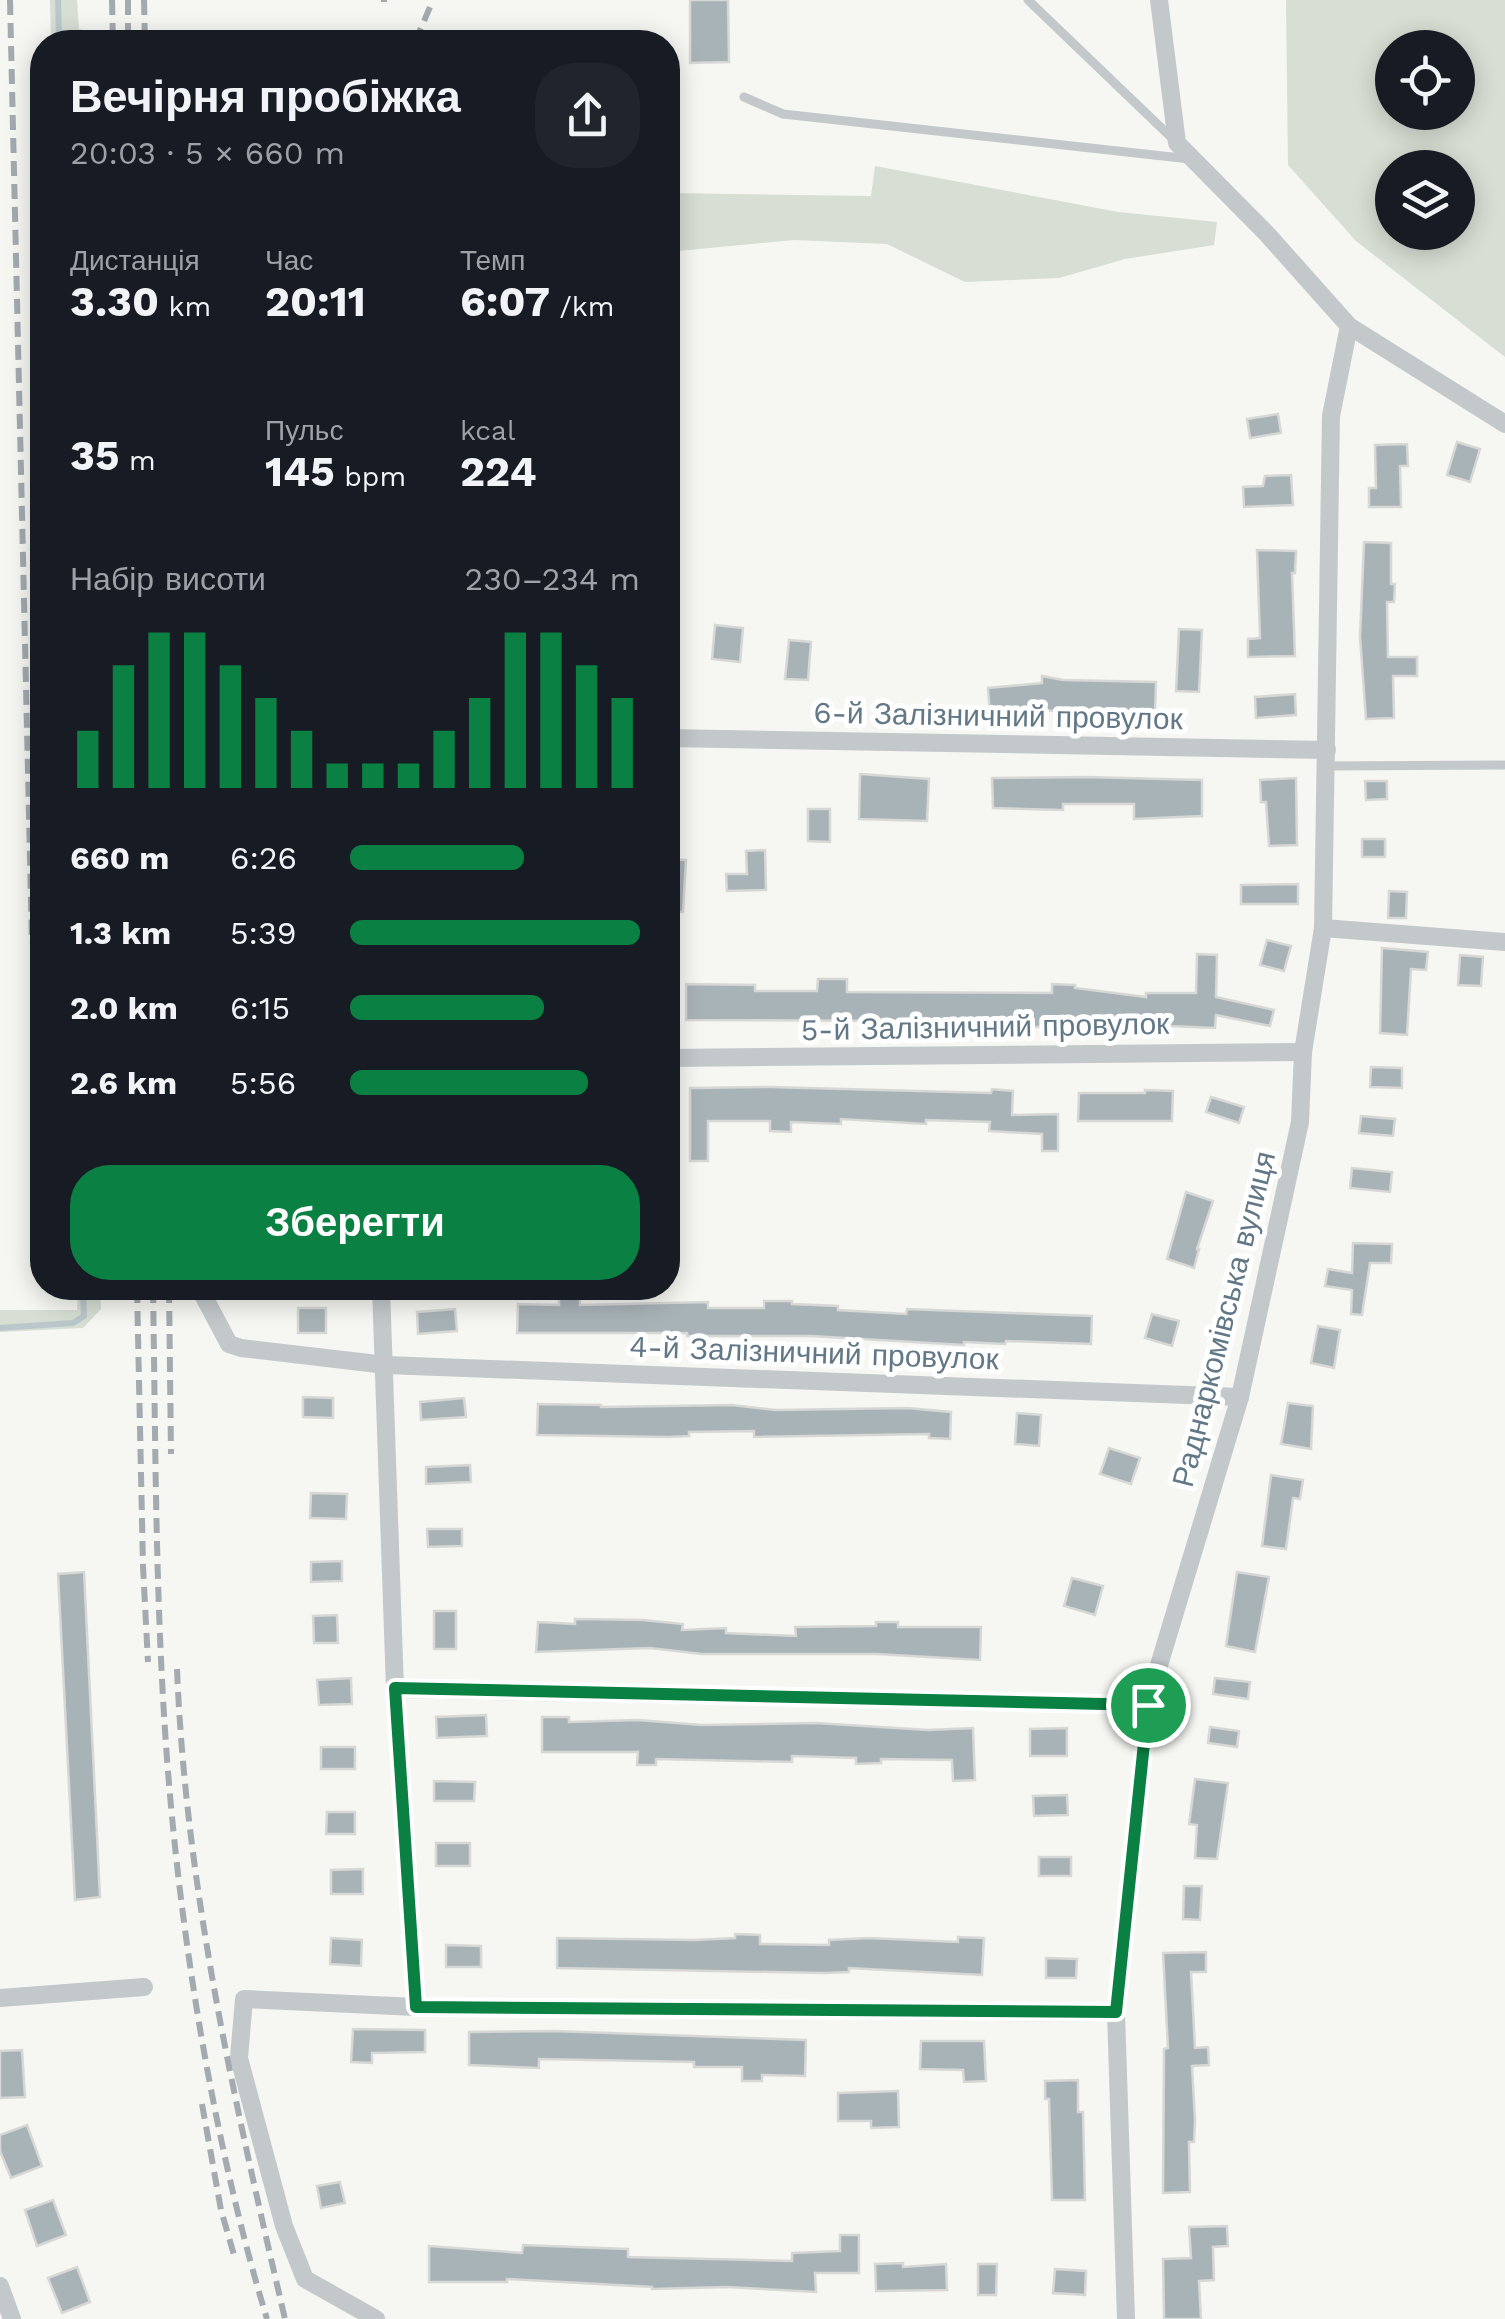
<!DOCTYPE html>
<html lang="uk">
<meta charset="utf-8">
<style>
body{margin:0;font-family:"Work Sans",sans-serif;background:#20242c;color:#f1f3f6;height:100vh;display:flex;flex-direction:column;font-size:38px;white-space:nowrap}
*{box-sizing:border-box;margin:0}
p{font-size:32px;color:#9ea1a6}
.icon{flex:none;width:55px;height:55px;fill:none;stroke:currentColor;stroke-width:2;stroke-linecap:round;stroke-linejoin:round}
.map{position:relative;flex:1;overflow:hidden}
.sheet{position:absolute;left:30px;top:30px;width:650px;height:1270px;display:flex;flex-direction:column;background:#171b24;border-radius:40px;box-shadow:0 5px 25px #0003}
.sheet>*{flex:none}
.controls{position:absolute;left:1375px;top:30px;display:grid;gap:20px}
.controls a{display:grid;place-items:center;width:100px;height:100px;border-radius:50%;background:#171b24;box-shadow:0 5px 25px #0003;font-size:50px}
.pin{position:absolute;display:grid;place-items:center;width:85px;height:85px;color:#fff;margin:-42px;border:5px solid #fff;border-radius:50%;box-shadow:0 2px 10px #0007}
.round{display:grid;place-items:center;flex:none;width:105px;height:105px;border-radius:40px;background:#20242c}
.headline{display:flex;align-items:center;justify-content:space-between;height:170px;padding:0 40px}
h1{font-size:45px;font-weight:700;line-height:75px}
.metrics{display:grid;grid-template-columns:repeat(3,1fr);gap:15px;height:170px;padding:10px 40px}
.metrics div{display:grid;align-content:center}
.metrics b{font-size:42px;font-weight:700}
.metrics small{font-size:28px;font-weight:400}
.metrics p{font-size:28px}
.chart{height:280px;padding:20px 40px}
.chart p{display:flex;justify-content:space-between}
.chart svg{width:100%;height:180px;margin-top:10px;stroke:#0b8043;stroke-width:6}
.cta{display:flex;gap:20px;margin-top:auto;padding:20px 40px}
.cta a{flex:1;height:115px;border-radius:40px;background:#0b8043;color:#fff;font-size:40px;font-weight:700;line-height:115px;text-align:center}
ul{padding:0 40px;list-style:none;font-size:32px}
li{display:grid;grid-template-columns:160px 120px 1fr;align-items:center;height:75px}
li i{height:25px;border-radius:12px;background:#0b8043}
.map>svg:first-child{display:block}
</style>
<div class="map">
<svg width="1505" height="2319" viewBox="0 0 1505 2319">
<rect width="100%" height="100%" fill="#f6f6f2"/>
<g fill="#d7ded3" fill-rule="evenodd">
<path d="M 50,0 L 77,0 L 79,29 L 92,32 L 92,42 L 51,42 Z"/>
<path d="M 1286,0 L 1505,0 L 1505,357 L 1356,241 L 1288,165 ZM 1392,48 L 1458,48 L 1458,112 L 1392,112 ZM 1392,168 L 1458,168 L 1458,232 L 1392,232 Z"/>
<path d="M 875,166 L 1118,212 L 1217,222 L 1214,245 L 1125,259 L 1059,278 L 965,282 L 887,244 L 794,240 L 668,252 L 668,193 L 871,196 Z"/>
<path d="M 78,1288 L 100,1288 L 101,1309 L 83,1328 L 0,1332 L 0,1310 L 77,1310 Z"/>
</g>
<g fill="none" stroke-linecap="round" stroke-linejoin="round">
<g stroke="#bac8cc" stroke-width="6">
<path d="M 58,0 L 59,42"/>
<path d="M 0,1328 L 73,1323 L 84,1316 L 83,1288"/>
</g>
</g>
<g fill="#a8b3b8" stroke="#d7d7d5" stroke-width="2.5">
<path d="M 690,0 L 728,0 L 729,62 L 690,63 Z"/>
<path d="M 1278,414 L 1281,433 L 1250,438 L 1247,419 Z"/>
<path d="M 1457,442 L 1480,449 L 1470,482 L 1447,475 Z"/>
<path d="M 1407,444 L 1408,466 L 1400,466 L 1401,507 L 1369,507 L 1369,488 L 1376,488 L 1375,445 Z"/>
<path d="M 1291,475 L 1293,505 L 1244,507 L 1243,487 L 1263,486 L 1265,476 Z"/>
<path d="M 1364,542 L 1391,543 L 1391,584 L 1395,584 L 1394,602 L 1387,602 L 1388,657 L 1417,657 L 1417,676 L 1393,676 L 1394,718 L 1366,719 L 1360,637 Z"/>
<path d="M 1257,550 L 1296,551 L 1295,573 L 1292,573 L 1295,656 L 1248,657 L 1248,639 L 1260,638 Z"/>
<path d="M 715,625 L 743,628 L 740,662 L 712,659 Z"/>
<path d="M 1179,629 L 1202,630 L 1199,692 L 1176,691 Z"/>
<path d="M 789,640 L 811,642 L 808,680 L 785,679 Z"/>
<path d="M 1042,676 L 1063,680 L 1156,682 L 1155,713 L 1015,710 L 1015,713 L 990,715 L 988,688 L 1042,683 Z"/>
<path d="M 1295,694 L 1296,715 L 1256,718 L 1255,697 Z"/>
<path d="M 860,774 L 929,779 L 927,821 L 859,819 Z"/>
<path d="M 1085,777 L 1202,780 L 1202,816 L 1134,819 L 1134,804 L 1063,804 L 1063,810 L 993,808 L 992,778 Z"/>
<path d="M 1296,778 L 1297,845 L 1269,846 L 1266,802 L 1261,802 L 1260,780 Z"/>
<path d="M 1365,781 L 1387,781 L 1387,799 L 1366,800 Z"/>
<path d="M 808,809 L 830,809 L 830,842 L 808,841 Z"/>
<rect x="1362" y="839" width="23" height="18"/>
<path d="M 765,850 L 766,890 L 727,891 L 726,874 L 747,874 L 746,851 Z"/>
<path d="M 668,859 L 686,860 L 683,912 L 668,912 Z"/>
<path d="M 1298,884 L 1298,904 L 1241,904 L 1241,885 Z"/>
<path d="M 1389,891 L 1407,892 L 1406,918 L 1388,918 Z"/>
<path d="M 1267,940 L 1291,946 L 1284,971 L 1260,965 Z"/>
<path d="M 1382,948 L 1428,952 L 1426,970 L 1411,969 L 1407,1035 L 1380,1033 Z"/>
<path d="M 1197,954 L 1217,955 L 1216,997 L 1274,1010 L 1270,1026 L 1216,1015 L 1215,1028 L 1121,1024 L 1120,1028 L 1075,1023 L 1075,1027 L 1029,1027 L 1009,1026 L 1010,1022 L 937,1020 L 937,1024 L 914,1021 L 686,1020 L 686,984 L 755,985 L 755,991 L 817,991 L 818,979 L 847,979 L 847,992 L 1052,993 L 1052,984 L 1075,985 L 1075,988 L 1146,997 L 1146,993 L 1196,993 Z"/>
<path d="M 1460,955 L 1483,957 L 1481,986 L 1458,985 Z"/>
<path d="M 1371,1067 L 1402,1068 L 1402,1088 L 1370,1087 Z"/>
<path d="M 771,1087 L 991,1093 L 992,1089 L 1013,1091 L 1012,1115 L 1058,1114 L 1058,1151 L 1042,1151 L 1042,1134 L 989,1131 L 990,1122 L 926,1120 L 926,1124 L 841,1119 L 841,1124 L 791,1122 L 791,1132 L 770,1131 L 770,1121 L 708,1121 L 708,1161 L 690,1161 L 690,1088 Z"/>
<path d="M 1145,1090 L 1173,1091 L 1172,1121 L 1078,1121 L 1079,1093 L 1145,1093 Z"/>
<path d="M 1211,1097 L 1244,1107 L 1239,1123 L 1206,1112 Z"/>
<path d="M 1361,1116 L 1395,1119 L 1393,1136 L 1359,1133 Z"/>
<path d="M 1352,1168 L 1392,1172 L 1390,1192 L 1350,1188 Z"/>
<path d="M 1186,1192 L 1213,1201 L 1197,1249 L 1199,1249 L 1194,1268 L 1167,1259 Z"/>
<path d="M 1353,1243 L 1392,1244 L 1391,1263 L 1370,1263 L 1362,1315 L 1351,1314 L 1352,1290 L 1325,1286 L 1328,1269 L 1352,1273 Z"/>
<path d="M 559,1296 L 580,1296 L 580,1305 L 708,1302 L 708,1308 L 764,1308 L 764,1301 L 792,1301 L 792,1304 L 838,1306 L 838,1310 L 906,1314 L 907,1309 L 1092,1316 L 1091,1344 L 1006,1341 L 1005,1344 L 964,1342 L 964,1345 L 811,1336 L 687,1336 L 687,1333 L 517,1333 L 518,1304 L 559,1305 Z"/>
<rect x="298" y="1308" width="28" height="25"/>
<path d="M 455,1309 L 457,1331 L 418,1334 L 417,1312 Z"/>
<path d="M 1152,1314 L 1179,1321 L 1172,1346 L 1145,1338 Z"/>
<path d="M 1318,1326 L 1340,1330 L 1334,1368 L 1311,1363 Z"/>
<path d="M 303,1397 L 333,1398 L 333,1418 L 303,1417 Z"/>
<path d="M 464,1398 L 466,1417 L 421,1420 L 420,1402 Z"/>
<path d="M 1288,1403 L 1313,1406 L 1311,1449 L 1281,1444 Z"/>
<path d="M 538,1404 L 601,1405 L 601,1407 L 732,1405 L 776,1410 L 907,1408 L 951,1412 L 950,1439 L 929,1438 L 929,1434 L 754,1437 L 754,1431 L 689,1432 L 689,1436 L 669,1437 L 537,1435 Z"/>
<path d="M 1017,1413 L 1041,1415 L 1039,1446 L 1015,1444 Z"/>
<path d="M 1109,1448 L 1140,1458 L 1131,1484 L 1100,1474 Z"/>
<path d="M 470,1465 L 471,1482 L 426,1484 L 426,1467 Z"/>
<path d="M 1271,1475 L 1303,1480 L 1300,1499 L 1293,1498 L 1286,1549 L 1262,1546 Z"/>
<path d="M 311,1493 L 347,1494 L 346,1519 L 310,1518 Z"/>
<path d="M 427,1529 L 462,1529 L 462,1546 L 428,1547 Z"/>
<path d="M 342,1561 L 342,1581 L 311,1582 L 311,1562 Z"/>
<path d="M 84,1572 L 100,1897 L 75,1900 L 58,1574 Z"/>
<path d="M 1237,1572 L 1269,1577 L 1255,1652 L 1226,1646 Z"/>
<path d="M 1072,1578 L 1103,1586 L 1095,1615 L 1064,1606 Z"/>
<rect x="434" y="1611" width="22" height="38"/>
<path d="M 337,1615 L 338,1643 L 314,1643 L 313,1616 Z"/>
<path d="M 575,1619 L 643,1620 L 683,1624 L 682,1630 L 726,1628 L 726,1633 L 796,1636 L 795,1627 L 876,1626 L 876,1622 L 898,1622 L 898,1627 L 981,1627 L 980,1660 L 876,1654 L 702,1654 L 650,1648 L 536,1652 L 538,1622 L 575,1624 Z"/>
<path d="M 351,1678 L 352,1704 L 319,1705 L 317,1680 Z"/>
<path d="M 1215,1678 L 1250,1682 L 1248,1699 L 1213,1694 Z"/>
<path d="M 486,1715 L 487,1736 L 437,1738 L 436,1717 Z"/>
<path d="M 542,1717 L 569,1717 L 569,1722 L 638,1720 L 702,1725 L 816,1723 L 928,1730 L 973,1728 L 975,1780 L 953,1781 L 952,1760 L 881,1759 L 881,1763 L 856,1764 L 856,1758 L 792,1756 L 792,1762 L 656,1759 L 656,1765 L 637,1765 L 638,1752 L 542,1752 Z"/>
<path d="M 1210,1727 L 1239,1731 L 1237,1747 L 1208,1743 Z"/>
<path d="M 1067,1728 L 1067,1756 L 1030,1756 L 1030,1729 Z"/>
<rect x="321" y="1747" width="34" height="22"/>
<path d="M 1195,1779 L 1228,1783 L 1217,1859 L 1195,1858 L 1197,1825 L 1189,1824 Z"/>
<path d="M 434,1781 L 475,1782 L 474,1801 L 434,1801 Z"/>
<path d="M 1067,1795 L 1068,1815 L 1034,1816 L 1033,1796 Z"/>
<path d="M 327,1812 L 355,1812 L 355,1834 L 326,1834 Z"/>
<rect x="436" y="1843" width="34" height="23"/>
<rect x="1039" y="1857" width="32" height="19"/>
<path d="M 363,1869 L 363,1894 L 331,1894 L 331,1870 Z"/>
<path d="M 1184,1886 L 1202,1886 L 1200,1920 L 1183,1919 Z"/>
<path d="M 735,1934 L 760,1935 L 760,1944 L 829,1945 L 829,1940 L 868,1938 L 958,1942 L 958,1937 L 984,1938 L 982,1975 L 849,1968 L 849,1972 L 824,1973 L 557,1968 L 557,1938 L 694,1940 L 735,1938 Z"/>
<path d="M 331,1938 L 362,1940 L 361,1966 L 330,1964 Z"/>
<path d="M 446,1945 L 481,1946 L 481,1967 L 446,1967 Z"/>
<path d="M 1206,1952 L 1206,1972 L 1191,1972 L 1195,2048 L 1208,2047 L 1209,2065 L 1192,2066 L 1195,2120 L 1194,2142 L 1189,2142 L 1190,2192 L 1163,2193 L 1164,2049 L 1168,2048 L 1163,1953 Z"/>
<path d="M 1046,1958 L 1077,1959 L 1076,1978 L 1046,1978 Z"/>
<path d="M 353,2029 L 425,2030 L 425,2052 L 372,2053 L 372,2063 L 351,2062 Z"/>
<path d="M 554,2031 L 806,2040 L 805,2076 L 762,2075 L 762,2081 L 742,2081 L 742,2067 L 694,2067 L 694,2062 L 539,2059 L 539,2068 L 469,2065 L 469,2032 Z"/>
<path d="M 921,2041 L 984,2041 L 986,2081 L 964,2082 L 963,2070 L 920,2069 Z"/>
<path d="M 22,2050 L 25,2097 L 0,2098 L 0,2051 Z"/>
<path d="M 1078,2080 L 1078,2112 L 1083,2112 L 1085,2200 L 1052,2200 L 1049,2099 L 1045,2099 L 1045,2081 Z"/>
<path d="M 898,2091 L 899,2127 L 871,2128 L 871,2121 L 838,2121 L 838,2093 Z"/>
<path d="M 27,2125 L 42,2166 L 11,2178 L 0,2151 L 0,2135 Z"/>
<path d="M 340,2182 L 345,2203 L 321,2208 L 317,2186 Z"/>
<path d="M 53,2200 L 66,2235 L 37,2246 L 25,2210 Z"/>
<path d="M 1227,2226 L 1228,2246 L 1213,2247 L 1214,2280 L 1199,2281 L 1201,2319 L 1164,2319 L 1163,2259 L 1191,2258 L 1189,2227 Z"/>
<path d="M 840,2235 L 859,2235 L 859,2273 L 815,2273 L 816,2292 L 727,2287 L 652,2289 L 652,2287 L 507,2279 L 507,2282 L 429,2282 L 429,2246 L 522,2253 L 523,2245 L 628,2249 L 628,2257 L 792,2261 L 792,2253 L 840,2251 Z"/>
<path d="M 903,2263 L 903,2267 L 946,2264 L 947,2290 L 876,2291 L 875,2264 Z"/>
<path d="M 978,2264 L 997,2264 L 996,2295 L 978,2295 Z"/>
<path d="M 77,2267 L 90,2302 L 62,2313 L 48,2278 Z"/>
<path d="M 1055,2269 L 1086,2271 L 1085,2295 L 1053,2293 Z"/>
</g>
<g fill="none" stroke-linecap="round" stroke-linejoin="round">
<g stroke="#c3c8cb" stroke-width="9">
<path d="M 1028,0 L 1175,141"/>
<path d="M 744,97 L 783,114 L 1190,159"/>
<path d="M 1327,766 L 1505,765"/>
</g>
<g stroke="#c3c8cb" stroke-width="18">
<path d="M 1159,0 L 1177,143 L 1267,234 L 1349,326 L 1505,424"/>
<path d="M 668,738 L 1327,750"/>
<path d="M 1323,928 L 1505,942"/>
<path d="M 668,1058 L 1303,1052"/>
<path d="M 202,1288 L 202,1293 L 229,1344 L 241,1348 L 386,1365 L 1240,1397"/>
<path d="M 381,1288 L 395,1689 L 416,2007"/>
<path d="M 395,1689 L 1147,1705"/>
<path d="M 0,1998 L 144,1987"/>
<path d="M 0,2286 L 12,2319"/>
<path d="M 376,2319 L 305,2279 L 284,2226 L 239,2058 L 244,1999 L 416,2007 L 1116,2013"/>
<path d="M 1126,2319 L 1116,2013 L 1147,1705 L 1240,1397 L 1300,1122 L 1303,1052 L 1323,928 L 1331,416 L 1349,326"/>
</g>
<g stroke="#a3abb0" stroke-width="6" stroke-dasharray="15 8" stroke-linecap="butt">
<path d="M 10,0 L 32,943"/>
<path d="M 112,0 L 113,42"/>
<path d="M 128,0 L 128,42"/>
<path d="M 144,0 L 145,42"/>
<path d="M 384,2 L 384,0"/>
<path d="M 415,42 L 433,0"/>
<path d="M 137,1288 L 143,1566 L 148,1662"/>
<path d="M 153,1288 C 156,1467 155,1648 173,1827 C 189,1988 220,2165 267,2319"/>
<path d="M 169,1288 L 171,1454"/>
<path d="M 177,1669 C 186,1891 235,2104 285,2319"/>
<path d="M 202,2104 L 221,2210 L 234,2255"/>
</g>
</g>
<g fill="none" stroke-linecap="round" stroke-linejoin="round">
<defs>
<path id="route" d="M 395,1688 L 1148,1705 L 1116,2012 L 416,2007 Z"/>
</defs>
<use href="#route" stroke="#fff" stroke-width="20"/>
<use href="#route" stroke="#0b8043" stroke-width="12"/>
</g>
<g text-anchor="middle" stroke-width="10" stroke-linejoin="round" paint-order="stroke">
<g font-size="30" fill="#627886" stroke="#fff">
<text transform="translate(998 716) rotate(1)" y="10">6-й Залізничний провулок</text>
<text transform="translate(985 1027) rotate(-1)" y="10">5-й Залізничний провулок</text>
<text transform="translate(1224 1319) rotate(-76)" y="10">Раднаркомівська вулиця</text>
<text transform="translate(814 1353) rotate(2)" y="10">4-й Залізничний провулок</text>
</g>
</g>
</svg>
<div class="controls">
<a><svg class="icon" aria-label="locate" viewBox="0 0 24 24"><circle cx="12" cy="12" r="6"/><path d="M12 2v4M12 18v4M2 12h4M18 12h4"/></svg></a>
<a><svg class="icon" aria-label="layers" viewBox="0 0 24 24"><path d="M12 4l9 5-9 5-9-5zM3 14l9 5 9-5"/></svg></a>
</div>
<div class="pin" style="left:1148px;top:1705px;background:#1e9e55"><svg class="icon" aria-label="arrive" viewBox="0 0 24 24"><path d="M6 21V4h12l-3 4 3 4H6"/></svg></div>
<section class="sheet">
<div class="headline"><div><h1>Вечірня пробіжка</h1><p>20:03 · 5 × 660 m</p></div><a class="round"><svg class="icon" aria-label="share" viewBox="0 0 24 24"><path d="M12 15V3M7 8l5-5 5 5M5 13v7h14v-7"/></svg></a></div>
<div class="metrics">
<div><p>Дистанція</p><b>3.30<small> km</small></b></div>
<div><p>Час</p><b>20:11</b></div>
<div><p>Темп</p><b>6:07<small> /km</small></b></div>
</div>
<div class="metrics">
<div><b>35<small> m</small></b></div>
<div><p>Пульс</p><b>145<small> bpm</small></b></div>
<div><p>kcal</p><b>224</b></div>
</div>
<div class="chart"><p><span>Набір висоти</span>230–234 m</p>
<svg viewBox="0 0 160 44" preserveAspectRatio="none"><path d="M5 44V30M15 44V14M25 44V6M35 44V6M45 44V14M55 44V22M65 44V30M75 44V38M85 44V38M95 44V38M105 44V30M115 44V22M125 44V6M135 44V6M145 44V14M155 44V22"/></svg>
</div>
<ul>
<li><b>660 m</b>6:26<i style="width:60%"></i></li>
<li><b>1.3 km</b>5:39<i style="width:100%"></i></li>
<li><b>2.0 km</b>6:15<i style="width:67%"></i></li>
<li><b>2.6 km</b>5:56<i style="width:82%"></i></li>
</ul>
<div class="cta"><a>Зберегти</a></div>
</section>
</div>
